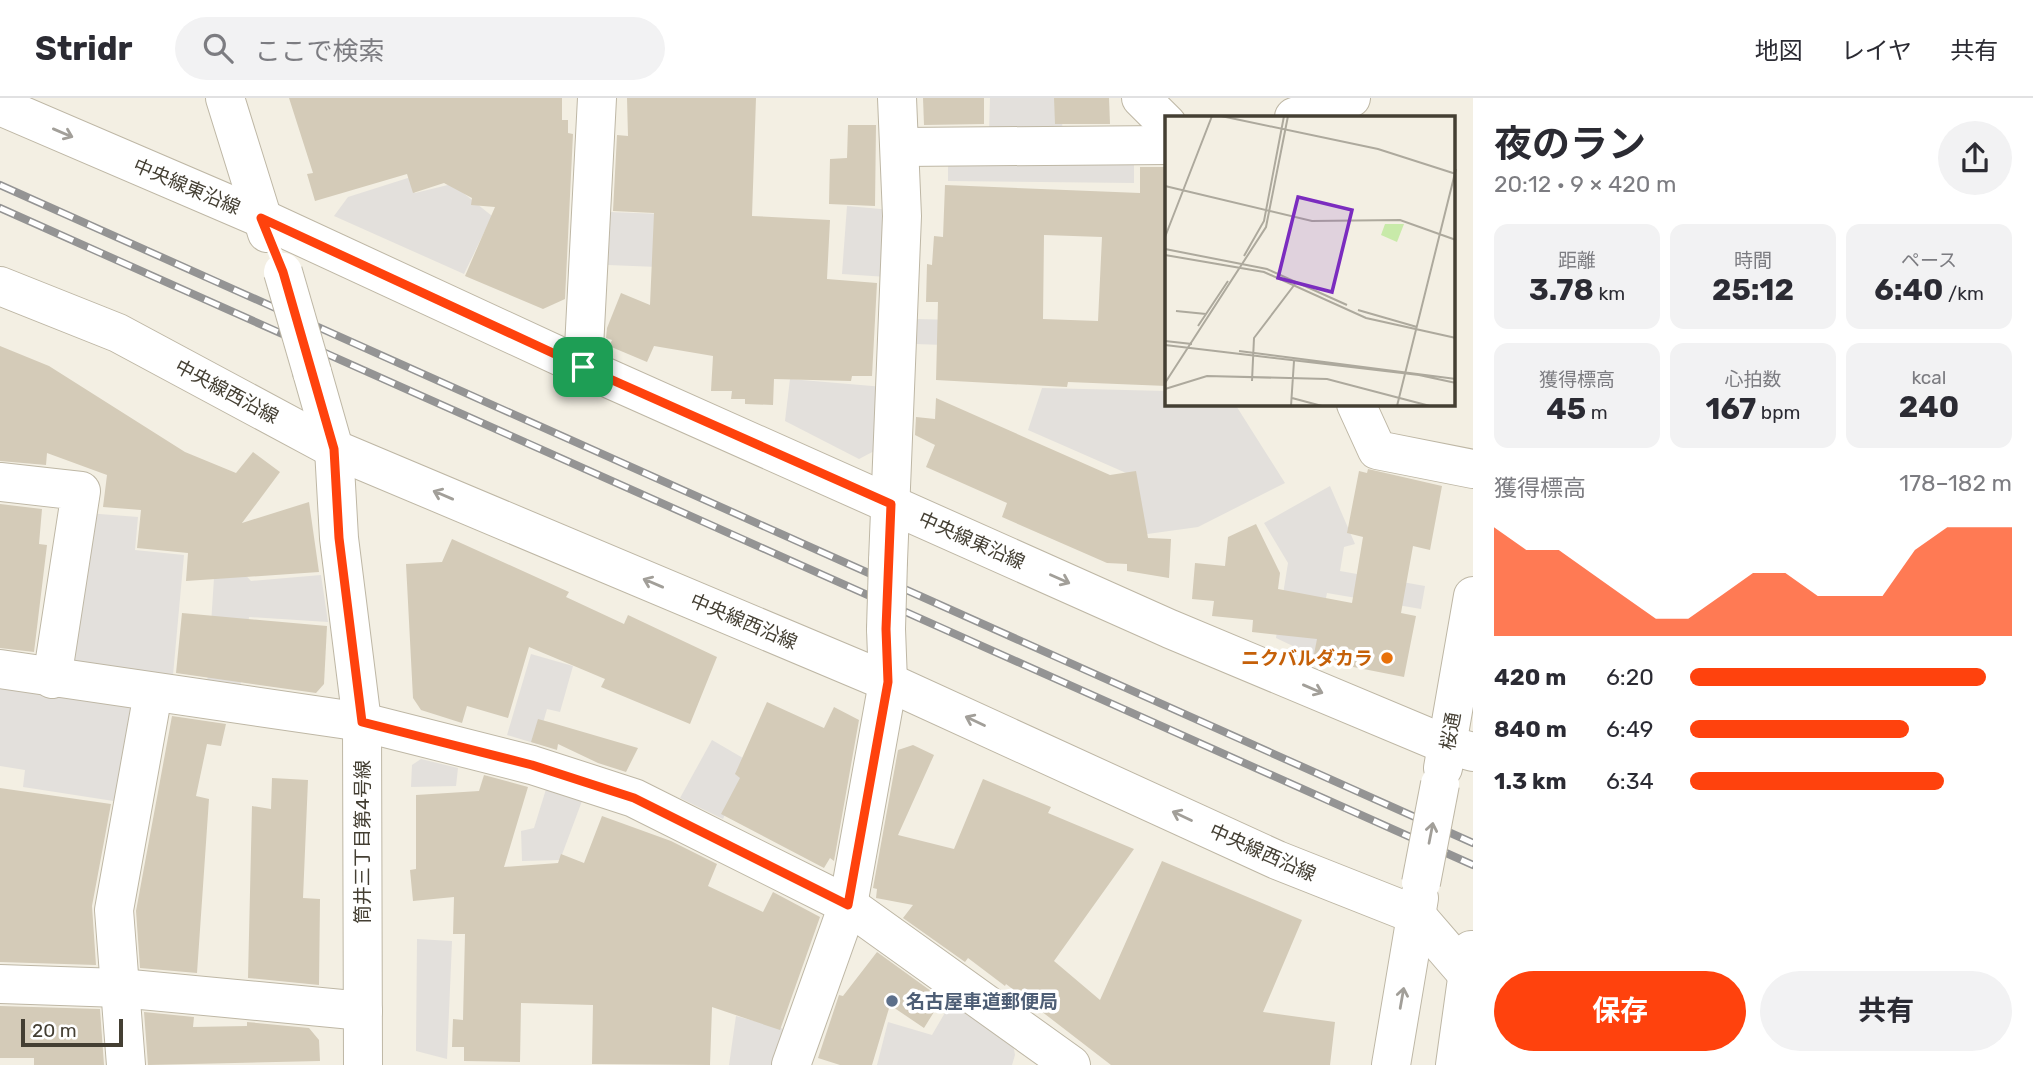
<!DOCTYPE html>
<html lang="ja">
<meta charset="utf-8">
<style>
body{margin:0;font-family:Rubik,"Noto Sans JP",sans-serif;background:#f2f2f3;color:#2b2b33;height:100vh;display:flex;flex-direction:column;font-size:26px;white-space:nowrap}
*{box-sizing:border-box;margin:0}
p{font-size:23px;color:#7c7c81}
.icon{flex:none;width:38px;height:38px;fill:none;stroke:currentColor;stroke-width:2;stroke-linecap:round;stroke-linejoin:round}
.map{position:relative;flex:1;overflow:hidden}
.sheet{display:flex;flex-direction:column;background:#fff;width:560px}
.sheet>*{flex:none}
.scale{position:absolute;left:21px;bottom:18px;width:102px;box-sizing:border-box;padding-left:7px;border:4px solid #443f33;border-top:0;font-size:19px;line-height:24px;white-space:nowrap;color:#443f33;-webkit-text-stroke:5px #fff;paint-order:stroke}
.pin{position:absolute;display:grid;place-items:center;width:60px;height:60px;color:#fff;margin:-30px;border-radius:14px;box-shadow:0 4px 10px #0006}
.round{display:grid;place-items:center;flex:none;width:74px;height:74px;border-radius:37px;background:#f2f2f3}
.headline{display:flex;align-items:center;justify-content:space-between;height:119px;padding:0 21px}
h1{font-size:38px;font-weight:700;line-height:52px}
.metrics{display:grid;grid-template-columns:repeat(3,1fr);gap:10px;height:119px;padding:7px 21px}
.metrics div{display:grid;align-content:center;border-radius:14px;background:#f2f2f3;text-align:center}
.metrics b{font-size:30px;font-weight:700}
.metrics small{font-size:19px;font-weight:400}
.metrics p{font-size:19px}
.chart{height:196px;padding:14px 21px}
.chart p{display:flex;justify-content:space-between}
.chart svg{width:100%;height:126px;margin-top:7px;fill:#ff420d;opacity:.7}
.action{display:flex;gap:14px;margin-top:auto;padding:14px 21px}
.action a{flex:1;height:80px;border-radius:42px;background:#ff420d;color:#fff;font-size:28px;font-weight:700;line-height:80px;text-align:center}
.action a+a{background:#f2f2f3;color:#2b2b33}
ul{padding:0 21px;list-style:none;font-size:23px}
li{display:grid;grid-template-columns:112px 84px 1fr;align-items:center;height:52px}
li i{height:18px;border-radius:9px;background:#ff420d}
header{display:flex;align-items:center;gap:42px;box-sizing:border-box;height:98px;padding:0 35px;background:#fff;border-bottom:2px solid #e1e1e2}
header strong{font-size:33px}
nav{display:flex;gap:38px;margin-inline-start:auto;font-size:24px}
.search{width:490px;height:63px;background:#f2f2f3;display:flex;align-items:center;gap:18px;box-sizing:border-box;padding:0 24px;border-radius:38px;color:#7c7c81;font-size:26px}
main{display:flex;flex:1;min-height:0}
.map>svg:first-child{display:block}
</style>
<header>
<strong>Stridr</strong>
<div class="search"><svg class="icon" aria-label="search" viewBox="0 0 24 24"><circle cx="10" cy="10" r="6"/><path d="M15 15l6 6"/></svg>ここで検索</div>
<nav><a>地図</a><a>レイヤ</a><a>共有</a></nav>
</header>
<main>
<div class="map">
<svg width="1473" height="967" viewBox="0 0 1473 967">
<rect width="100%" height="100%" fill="#f3efe3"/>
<g fill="#e3e0dc">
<path d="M 990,0 L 1063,0 L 1062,36 L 989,34 Z"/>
<path d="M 948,57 L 1134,59 L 1134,85 L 948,83 Z"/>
<path d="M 411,79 L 415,95 L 452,86 L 492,118 L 464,176 L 334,118 L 348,99 Z"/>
<path d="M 847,108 L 892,112 L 887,179 L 842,176 Z"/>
<path d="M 610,114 L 661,116 L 658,169 L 608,167 Z"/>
<path d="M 916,221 L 1002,223 L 1002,249 L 915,246 Z"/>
<path d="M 790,281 L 884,289 L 880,350 L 859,361 L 785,323 Z"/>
<path d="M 1042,290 L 1167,293 L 1167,306 L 1235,306 L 1285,385 L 1198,429 L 1140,437 L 1133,378 L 1028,332 Z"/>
<path d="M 1330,388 L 1355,446 L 1344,449 L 1340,473 L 1425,488 L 1421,511 L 1327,495 L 1314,558 L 1276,540 L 1288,465 L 1264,425 Z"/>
<path d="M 87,415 L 138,419 L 135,452 L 184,457 L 172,588 L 61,573 Z"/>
<path d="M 195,422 L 251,483 L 321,477 L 328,524 L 249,519 L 240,591 L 207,588 L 214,480 Z"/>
<path d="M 531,556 L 573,568 L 560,614 L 547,611 L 537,646 L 507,637 Z"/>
<path d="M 0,581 L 135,602 L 120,704 L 23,689 L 25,672 L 0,668 Z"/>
<path d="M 712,642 L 748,663 L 723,721 L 680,700 Z"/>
<path d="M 421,661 L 458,670 L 456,688 L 411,689 L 412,667 Z"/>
<path d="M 547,688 L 582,703 L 560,762 L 522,763 L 521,733 L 534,730 Z"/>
<path d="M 417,841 L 452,843 L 447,961 L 416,953 Z"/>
<path d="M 953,901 L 1012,941 L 1015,957 L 1012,967 L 877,967 L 888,924 L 932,937 Z"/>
<path d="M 736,918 L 788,932 L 778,967 L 729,967 Z"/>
</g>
<g fill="#d4cbb8" fill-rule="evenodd">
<path d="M 289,0 L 562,0 L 562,22 L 568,22 L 568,35 L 573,36 L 565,201 L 543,211 L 465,178 L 495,109 L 471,107 L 472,100 L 444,85 L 413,95 L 407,76 L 315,103 L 307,76 L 313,75 Z"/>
<path d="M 627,0 L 756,0 L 752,118 L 830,122 L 827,181 L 877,185 L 872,278 L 852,278 L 851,283 L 774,281 L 773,307 L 745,306 L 745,301 L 731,301 L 732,293 L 711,293 L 713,258 L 654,248 L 647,264 L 609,248 L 612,242 L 606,240 L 607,230 L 621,195 L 650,207 L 654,115 L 613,113 L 617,37 L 628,38 Z"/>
<path d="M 923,0 L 984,0 L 984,26 L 924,27 Z"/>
<path d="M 1054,0 L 1109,0 L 1110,26 L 1055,26 Z"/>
<path d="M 848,27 L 876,27 L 875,108 L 829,106 L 830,61 L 847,60 Z"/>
<path d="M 1140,69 L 1167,69 L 1167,288 L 1068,284 L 1067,289 L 936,282 L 938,204 L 926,204 L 927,166 L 932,167 L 934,138 L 943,139 L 945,87 L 1140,95 ZM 1044,137 L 1102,139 L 1098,223 L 1043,221 Z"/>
<path d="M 0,248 L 49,268 L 185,354 L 236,375 L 253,354 L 280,374 L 242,425 L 309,404 L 319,474 L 186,483 L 188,455 L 137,450 L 141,412 L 103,409 L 107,377 L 47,355 L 46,367 L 0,363 Z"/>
<path d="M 936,300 L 1110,377 L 1136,373 L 1148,440 L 1171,441 L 1169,480 L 1127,473 L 1127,466 L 1107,465 L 1002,419 L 1007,405 L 926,369 L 935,347 L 915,337 L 916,319 L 935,321 Z"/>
<path d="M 1368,371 L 1442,388 L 1430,452 L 1413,448 L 1401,515 L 1416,518 L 1404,579 L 1313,561 L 1317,541 L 1252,534 L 1253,522 L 1212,518 L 1214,503 L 1192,501 L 1195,465 L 1225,468 L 1228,439 L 1256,426 L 1280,475 L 1278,491 L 1352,505 L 1363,439 L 1347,435 L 1359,373 L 1367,375 Z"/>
<path d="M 0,406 L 42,411 L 39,446 L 47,447 L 34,554 L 0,550 Z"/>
<path d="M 452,441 L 569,494 L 566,499 L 624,526 L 628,517 L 717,559 L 690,626 L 601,589 L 605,581 L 529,549 L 508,620 L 467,608 L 462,625 L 421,612 L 413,600 L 406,466 L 442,464 Z"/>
<path d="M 182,515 L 327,528 L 324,586 L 316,595 L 176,575 Z"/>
<path d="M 767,604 L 824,630 L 834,609 L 859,622 L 834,763 L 830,760 L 824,770 L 721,716 L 740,680 L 735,676 Z"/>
<path d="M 172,618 L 226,626 L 221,648 L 207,646 L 196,698 L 209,701 L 197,875 L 140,870 L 136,813 Z"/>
<path d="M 538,621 L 549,624 L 638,650 L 626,674 L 598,665 L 558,646 L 557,652 L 531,644 Z"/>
<path d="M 913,647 L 934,657 L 898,737 L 954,751 L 983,681 L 1051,709 L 1048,715 L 1134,751 L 1054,863 L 1100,902 L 1162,763 L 1302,822 L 1263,914 L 1335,924 L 1330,967 L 1111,967 L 1006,886 L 1005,888 L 968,860 L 965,864 L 903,820 L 913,807 L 876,800 L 877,791 L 873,790 L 898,652 Z"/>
<path d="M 484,677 L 528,689 L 504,769 L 558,765 L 561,756 L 584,765 L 602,718 L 671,743 L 717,766 L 708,788 L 763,814 L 773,794 L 820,819 L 780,932 L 712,909 L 710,967 L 592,966 L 593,907 L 521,905 L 520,964 L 464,963 L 464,949 L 452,949 L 453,921 L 463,922 L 465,836 L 453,836 L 454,799 L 413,803 L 410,772 L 416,771 L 416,697 L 479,693 Z"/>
<path d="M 272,680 L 308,682 L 303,800 L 320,801 L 319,887 L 248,880 L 252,708 L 271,711 Z"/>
<path d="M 0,690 L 111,706 L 92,808 L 96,867 L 0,864 Z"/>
<path d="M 877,854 L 942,901 L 924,930 L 890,907 L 872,967 L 840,967 L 818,960 L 839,897 L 843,898 Z"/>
<path d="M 0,908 L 100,911 L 104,967 L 34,967 L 34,960 L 0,960 Z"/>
<path d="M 144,914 L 194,919 L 193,929 L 247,928 L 247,924 L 309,930 L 319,942 L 320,963 L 148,967 Z"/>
</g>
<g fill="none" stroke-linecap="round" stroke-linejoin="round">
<defs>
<g id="minor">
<path d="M 225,0 L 267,135"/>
<path d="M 1141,0 L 1167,26"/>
<path d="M 0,8 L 261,120 L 583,269 L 1170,531 L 1447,647 L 1473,654"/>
<path d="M 1294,19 L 1351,0"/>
<path d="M 901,49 L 1167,47"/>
<path d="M 0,188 L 118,235 L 334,351 L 888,584 L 1277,762 L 1416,817 L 1467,876 L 1473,878"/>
<path d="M 583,269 L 597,0"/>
<path d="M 312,274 L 334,351 L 339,440 L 362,624 L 363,967"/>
<path d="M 1356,306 L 1377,352 L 1473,371"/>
<path d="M 0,384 L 81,393 L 52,581"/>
<path d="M 888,463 L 902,118 L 897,0"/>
<path d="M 0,571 L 362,624 L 532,667 L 634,700 L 848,807 L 1071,967"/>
<path d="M 1443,670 L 1473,498"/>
<path d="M 0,886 L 120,890 L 363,913"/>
<path d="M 126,967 L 114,812 L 153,595"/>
<path d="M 791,967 L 848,807 L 888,584 L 886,531"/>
<path d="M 1391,967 L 1419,800"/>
<path d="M 1455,967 L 1471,852"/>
</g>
</defs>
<use href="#minor" stroke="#beb7a5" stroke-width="40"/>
<use href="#minor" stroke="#fff" stroke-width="38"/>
<defs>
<g id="rail">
<path d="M 0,87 L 1473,745"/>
<path d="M 0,110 L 1473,767"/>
</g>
</defs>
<use href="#rail" stroke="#949494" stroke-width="8"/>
<use href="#rail" stroke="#fff" stroke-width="5" stroke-dasharray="16" stroke-linecap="butt"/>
<defs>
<g id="minor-bridge">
<path d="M 283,174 L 312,274"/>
<path d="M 886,531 L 888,463"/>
<path d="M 1421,785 L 1440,686"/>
</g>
</defs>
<use href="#minor-bridge" stroke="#beb7a5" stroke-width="40" stroke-linecap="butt"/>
<use href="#minor-bridge" stroke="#fff" stroke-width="38"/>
</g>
<defs><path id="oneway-shaft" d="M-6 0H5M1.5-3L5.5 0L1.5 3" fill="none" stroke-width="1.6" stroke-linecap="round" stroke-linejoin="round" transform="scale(1.75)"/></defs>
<g stroke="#a29f99">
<use href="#oneway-shaft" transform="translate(63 35) rotate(23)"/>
<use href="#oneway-shaft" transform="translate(443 397) rotate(-157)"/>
<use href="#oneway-shaft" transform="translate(1060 481) rotate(24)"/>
<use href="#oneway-shaft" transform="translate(653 485) rotate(-157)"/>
<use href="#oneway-shaft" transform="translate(1313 591) rotate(23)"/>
<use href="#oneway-shaft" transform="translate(975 623) rotate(-155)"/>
<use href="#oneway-shaft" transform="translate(1182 718) rotate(-155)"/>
<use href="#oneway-shaft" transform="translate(1431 735) rotate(-79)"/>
<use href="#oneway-shaft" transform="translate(1402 900) rotate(-80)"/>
</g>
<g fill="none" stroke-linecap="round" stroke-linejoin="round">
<defs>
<path id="route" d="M 261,120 L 583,269 L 891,406 L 886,531 L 888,584 L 848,807 L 634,700 L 532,667 L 362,624 L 339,440 L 334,351 L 283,174 Z"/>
</defs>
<use href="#route" stroke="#fff" stroke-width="14"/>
<use href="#route" stroke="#ff420d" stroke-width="9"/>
</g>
<circle fill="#e8710a" stroke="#fff" stroke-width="2.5" cx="1387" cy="560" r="7"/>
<circle fill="#5c6f8a" stroke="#fff" stroke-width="2.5" cx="892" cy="903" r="7"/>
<g text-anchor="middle" stroke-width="7" stroke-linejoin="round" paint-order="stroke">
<g font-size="19" fill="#443f33" stroke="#fff">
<text transform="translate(187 88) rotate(23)" y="7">中央線東沿線</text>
<text transform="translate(227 293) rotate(28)" y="7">中央線西沿線</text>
<text transform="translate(972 442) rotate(24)" y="7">中央線東沿線</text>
<text transform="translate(744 523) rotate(23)" y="7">中央線西沿線</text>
<text transform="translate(1450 633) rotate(-80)" y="7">桜通</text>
<text transform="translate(362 744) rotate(-90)" y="7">筒井三丁目第4号線</text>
<text transform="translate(1263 754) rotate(24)" y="7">中央線西沿線</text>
</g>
<g font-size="19" font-weight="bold" fill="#c56008" stroke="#fff" text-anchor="end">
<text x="1373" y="567">ニクバルダカラ</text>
</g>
<g font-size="19" font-weight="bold" fill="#4e5e75" stroke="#fff" text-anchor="start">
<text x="906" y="910">名古屋車道郵便局</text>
</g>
</g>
<g transform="translate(1165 18)">
<rect width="290" height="290" fill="#f3efe3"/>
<path d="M 220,108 L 239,108 L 232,126 L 216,119 Z" fill="#c8eaa9"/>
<path fill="none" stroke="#ada99d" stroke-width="2" d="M 56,0 L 213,33 L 291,58M 0,70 L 147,105 L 235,104 L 291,124M 0,121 L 47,0M 0,133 L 102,153 L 182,189M 0,139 L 99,156 L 201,202 L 291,222M 79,140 L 99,105 L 119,0M 193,194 L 252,211M 11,195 L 41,198M 33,210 L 63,165M 0,225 L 27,228M 0,229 L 254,259 L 291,267M 74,235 L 291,263M 87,265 L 89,222 L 130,168M 0,267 L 101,111 L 123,0M 0,273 L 42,260 L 162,263 L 265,290M 127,282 L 157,290M 126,290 L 129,245M 232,290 L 291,53"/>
<path fill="#7b2cbf" fill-opacity="0.15" stroke="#7b2cbf" stroke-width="3.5" d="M 133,81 L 187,94 L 167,176 L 113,162 Z"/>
<rect width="290" height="290" fill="none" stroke="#443f33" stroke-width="3.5"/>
</g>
</svg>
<div class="scale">20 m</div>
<div class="pin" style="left:583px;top:269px;background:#1e9e55"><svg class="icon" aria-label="arrive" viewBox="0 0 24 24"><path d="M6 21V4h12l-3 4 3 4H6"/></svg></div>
</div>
<section class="sheet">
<div class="headline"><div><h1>夜のラン</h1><p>20:12 · 9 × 420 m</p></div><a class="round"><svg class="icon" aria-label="share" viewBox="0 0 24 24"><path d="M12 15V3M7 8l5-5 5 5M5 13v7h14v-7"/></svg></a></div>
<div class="metrics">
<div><p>距離</p><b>3.78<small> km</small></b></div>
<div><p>時間</p><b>25:12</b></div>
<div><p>ペース</p><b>6:40<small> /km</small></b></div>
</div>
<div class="metrics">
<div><p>獲得標高</p><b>45<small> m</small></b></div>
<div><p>心拍数</p><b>167<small> bpm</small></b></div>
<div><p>kcal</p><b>240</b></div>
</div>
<div class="chart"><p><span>獲得標高</span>178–182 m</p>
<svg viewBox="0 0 160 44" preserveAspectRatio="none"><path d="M0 44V6L10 14L20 14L30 22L40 30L50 38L60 38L70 30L80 22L90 22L100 30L110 30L120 30L130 14L140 6L150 6L160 6V44z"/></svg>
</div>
<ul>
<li><b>420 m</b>6:20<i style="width:92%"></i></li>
<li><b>840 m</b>6:49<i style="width:68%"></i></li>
<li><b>1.3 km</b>6:34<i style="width:79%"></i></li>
</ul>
<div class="action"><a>保存</a><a>共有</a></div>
</section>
</main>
